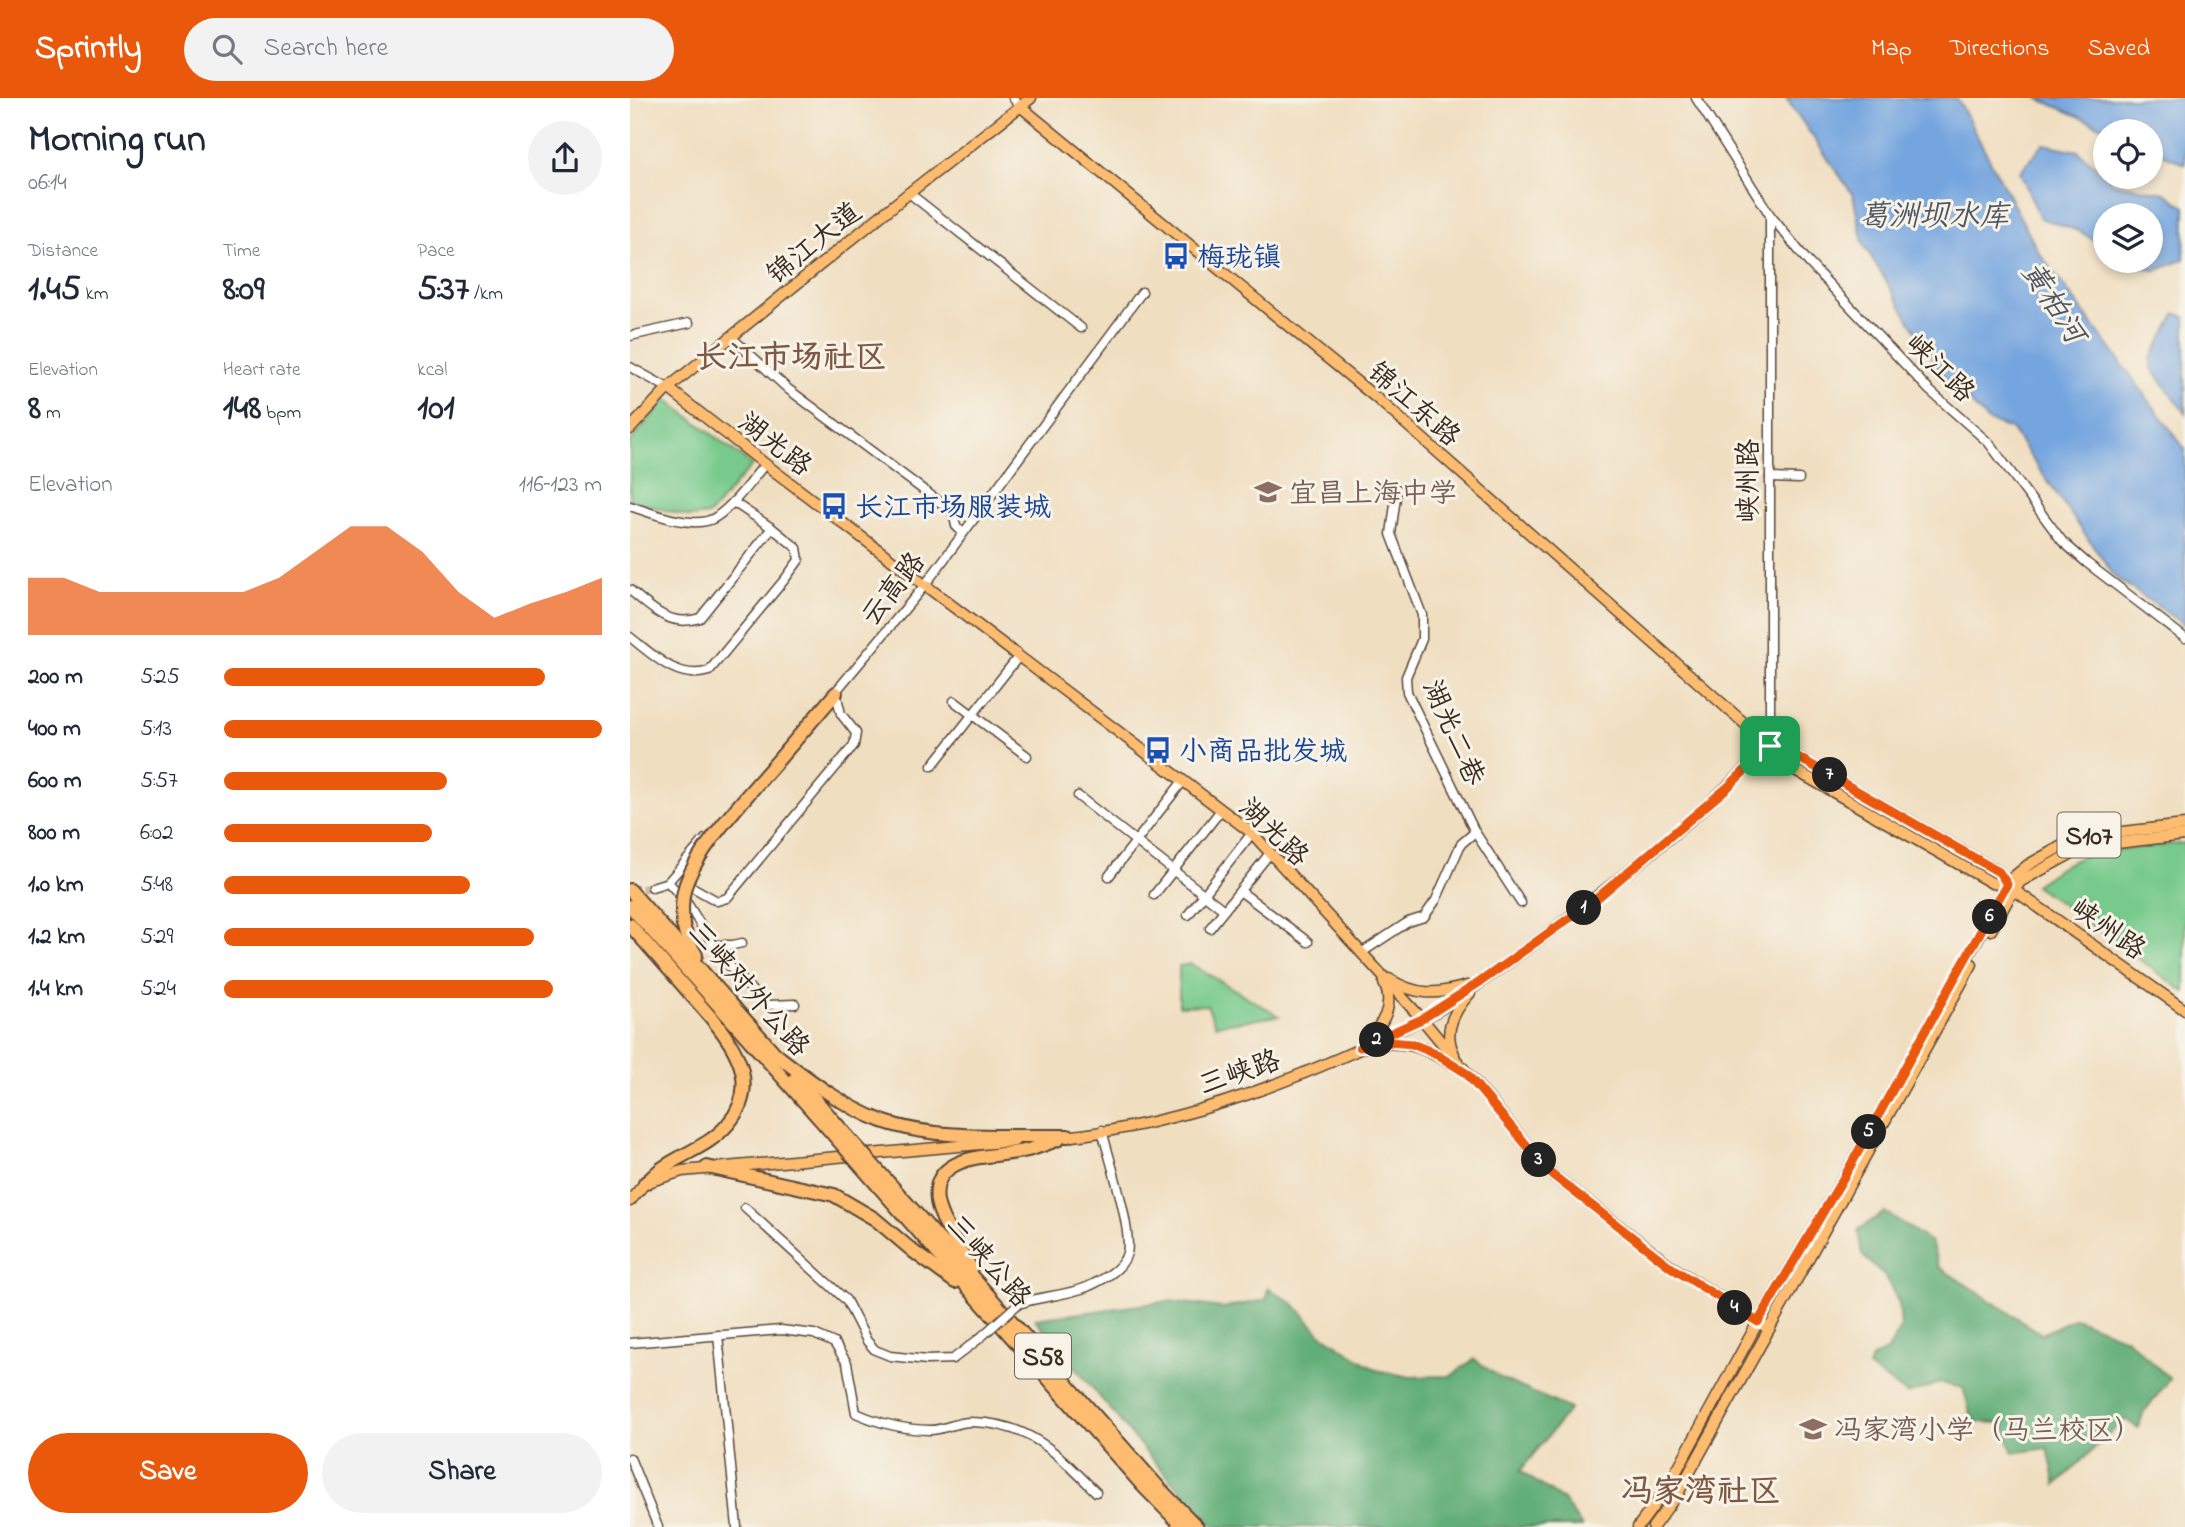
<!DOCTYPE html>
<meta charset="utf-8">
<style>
body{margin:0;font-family:"Indie Flower","LXGW WenKai TC",sans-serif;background:#f2f2f3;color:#1f2937;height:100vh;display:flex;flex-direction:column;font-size:26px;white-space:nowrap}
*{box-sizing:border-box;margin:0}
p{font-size:23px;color:#747a83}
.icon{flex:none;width:38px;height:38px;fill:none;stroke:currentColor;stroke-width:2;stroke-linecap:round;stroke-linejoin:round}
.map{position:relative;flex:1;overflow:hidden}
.drawer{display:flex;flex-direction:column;background:#fff;width:630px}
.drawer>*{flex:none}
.controls{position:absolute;left:1463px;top:21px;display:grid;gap:14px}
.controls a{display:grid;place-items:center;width:70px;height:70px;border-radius:50%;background:#fff;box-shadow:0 4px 10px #0003;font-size:35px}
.pin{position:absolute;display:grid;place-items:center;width:60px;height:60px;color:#fff;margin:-30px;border-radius:14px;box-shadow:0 4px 10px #0006}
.km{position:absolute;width:35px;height:35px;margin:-18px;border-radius:50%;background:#222;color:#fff;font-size:19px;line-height:35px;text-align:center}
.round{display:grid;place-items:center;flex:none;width:74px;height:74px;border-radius:37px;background:#f2f2f3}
.headline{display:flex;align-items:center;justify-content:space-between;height:119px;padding:0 28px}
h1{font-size:38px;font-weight:700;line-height:52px}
.metrics{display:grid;grid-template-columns:repeat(3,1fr);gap:10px;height:119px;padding:7px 28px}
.metrics div{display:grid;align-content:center}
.metrics b{font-size:35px;font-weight:700}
.metrics small{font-size:19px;font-weight:400}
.metrics p{font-size:19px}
.chart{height:196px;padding:14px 28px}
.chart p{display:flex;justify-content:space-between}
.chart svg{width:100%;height:126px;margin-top:7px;fill:#ea580c;opacity:.7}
.action{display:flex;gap:14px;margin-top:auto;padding:14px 28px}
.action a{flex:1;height:80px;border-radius:42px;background:#ea580c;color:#fff;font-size:28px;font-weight:700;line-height:80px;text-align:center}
.action a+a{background:#f2f2f3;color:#1f2937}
ul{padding:0 28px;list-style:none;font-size:23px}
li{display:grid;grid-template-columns:112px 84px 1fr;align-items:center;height:52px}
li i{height:18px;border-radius:9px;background:#ea580c}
header{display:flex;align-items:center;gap:42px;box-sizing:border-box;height:98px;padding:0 35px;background:#ea580c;color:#fff}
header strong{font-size:33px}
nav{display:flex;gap:38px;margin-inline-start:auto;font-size:24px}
.search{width:490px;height:63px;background:#f2f2f3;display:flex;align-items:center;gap:18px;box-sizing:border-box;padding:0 24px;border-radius:38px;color:#747a83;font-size:26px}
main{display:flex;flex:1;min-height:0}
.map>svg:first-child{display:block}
</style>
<header>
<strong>Sprintly</strong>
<div class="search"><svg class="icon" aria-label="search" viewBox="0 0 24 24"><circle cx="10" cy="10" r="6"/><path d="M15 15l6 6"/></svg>Search here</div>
<nav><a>Map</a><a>Directions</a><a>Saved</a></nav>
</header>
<main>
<section class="drawer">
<div class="headline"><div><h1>Morning run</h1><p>06:14</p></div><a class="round"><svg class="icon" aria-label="share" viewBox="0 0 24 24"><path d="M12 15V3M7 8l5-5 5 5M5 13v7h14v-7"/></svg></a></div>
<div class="metrics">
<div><p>Distance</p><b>1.45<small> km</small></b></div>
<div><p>Time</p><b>8:09</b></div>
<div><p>Pace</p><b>5:37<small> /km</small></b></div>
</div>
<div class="metrics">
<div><p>Elevation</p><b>8<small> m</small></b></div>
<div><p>Heart rate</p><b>148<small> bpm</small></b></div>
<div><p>kcal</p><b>101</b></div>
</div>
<div class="chart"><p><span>Elevation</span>116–123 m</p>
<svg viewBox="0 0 160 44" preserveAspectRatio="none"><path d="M0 44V24L10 24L20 29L30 29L40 29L50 29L60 29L70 24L80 15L90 6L100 6L110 15L120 29L130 38L140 33L150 29L160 24V44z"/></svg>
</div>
<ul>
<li><b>200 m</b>5:25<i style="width:85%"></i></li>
<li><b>400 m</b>5:13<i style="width:100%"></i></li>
<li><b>600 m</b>5:57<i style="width:59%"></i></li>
<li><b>800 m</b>6:02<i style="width:55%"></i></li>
<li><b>1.0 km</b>5:48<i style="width:65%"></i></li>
<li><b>1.2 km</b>5:29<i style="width:82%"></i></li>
<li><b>1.4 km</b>5:24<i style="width:87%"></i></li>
</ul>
<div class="action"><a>Save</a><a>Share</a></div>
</section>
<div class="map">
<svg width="1555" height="1429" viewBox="0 0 1555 1429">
<rect width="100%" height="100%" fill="#f7f3e8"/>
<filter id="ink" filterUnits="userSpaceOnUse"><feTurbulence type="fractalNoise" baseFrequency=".0143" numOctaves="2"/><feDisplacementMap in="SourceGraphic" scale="14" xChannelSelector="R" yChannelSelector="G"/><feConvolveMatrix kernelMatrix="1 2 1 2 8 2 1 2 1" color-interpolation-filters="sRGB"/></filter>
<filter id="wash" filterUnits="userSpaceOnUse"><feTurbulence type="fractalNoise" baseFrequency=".00686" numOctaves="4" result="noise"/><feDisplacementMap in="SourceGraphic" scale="28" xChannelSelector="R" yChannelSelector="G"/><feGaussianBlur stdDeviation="1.57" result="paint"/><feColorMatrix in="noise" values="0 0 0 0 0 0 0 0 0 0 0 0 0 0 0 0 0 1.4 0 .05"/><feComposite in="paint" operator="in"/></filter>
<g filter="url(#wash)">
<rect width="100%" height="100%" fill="#f0dec0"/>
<g fill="#78ca8c" stroke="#5a7a55" stroke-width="2">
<path d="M 36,301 L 122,367 L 79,417 L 60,419 L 0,402 L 0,344 Z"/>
<path d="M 1555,745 L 1555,894 L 1405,787 L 1436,766 L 1461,755 Z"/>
<path d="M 561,866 L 649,918 L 585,927 L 577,907 L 549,908 L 549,868 Z"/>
</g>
<g fill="#62ae78" stroke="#4e6c4b" stroke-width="2">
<path d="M 1255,1114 L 1301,1144 L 1309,1169 L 1412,1236 L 1445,1220 L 1496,1240 L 1540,1281 L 1514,1314 L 1508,1330 L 1495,1321 L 1426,1387 L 1418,1350 L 1383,1355 L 1373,1325 L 1343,1324 L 1333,1290 L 1311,1285 L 1277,1296 L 1238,1269 L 1241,1261 L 1258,1252 L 1271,1229 L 1269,1205 L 1254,1177 L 1232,1157 L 1228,1132 Z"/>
<path d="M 638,1190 L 664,1206 L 690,1235 L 746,1272 L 780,1279 L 821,1278 L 844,1261 L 872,1281 L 940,1311 L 890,1373 L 933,1402 L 952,1429 L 584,1429 L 514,1352 L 405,1221 L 540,1203 L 592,1210 L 636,1202 Z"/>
</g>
<g fill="#74a5df" stroke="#58687e" stroke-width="2">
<path d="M 1156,0 L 1327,0 L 1408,153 L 1555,351 L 1555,527 L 1485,479 L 1381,331 L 1358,323 L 1312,276 L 1233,145 L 1223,97 Z"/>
<path d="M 1407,0 L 1555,0 L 1555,66 L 1521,51 L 1521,33 L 1482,33 Z"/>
<path d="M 1413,46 L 1448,53 L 1484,85 L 1535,95 L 1555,109 L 1554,161 L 1526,173 L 1496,163 L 1521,163 L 1521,117 L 1475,117 L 1475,149 L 1449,133 L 1410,120 L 1390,74 Z"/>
<path d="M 1546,215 L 1555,219 L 1555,315 L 1521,269 L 1521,261 Z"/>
</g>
</g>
<g filter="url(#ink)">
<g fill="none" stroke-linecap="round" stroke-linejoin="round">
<path stroke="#ccbaa0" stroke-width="8" stroke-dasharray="8 4" stroke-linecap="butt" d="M 0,793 L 22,789"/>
<defs>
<g id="minor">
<path d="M 383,0 L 390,8"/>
<path d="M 1066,0 L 1140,117 L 1179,165 L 1299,292 L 1359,345 L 1432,443 L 1457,465 L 1555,540"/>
<path d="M 279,95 L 451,230"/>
<path d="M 1140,117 L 1140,648"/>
<path d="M 0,238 L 59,225"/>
<path d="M 101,239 L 158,291 L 323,414 L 326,428 L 333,435"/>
<path d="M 0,269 L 38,290"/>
<path d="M 1140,380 L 1169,381"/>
<path d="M 767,391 L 761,436 L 792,517 L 792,541 L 776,579 L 777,594 L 845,734 L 891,805"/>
<path d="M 0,408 C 21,415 66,433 86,419 C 105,406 120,384 135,366"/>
<path d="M 0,492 C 21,510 40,530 70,520 L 142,430"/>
<path d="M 0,539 C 23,557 48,583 79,573 L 155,481 L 169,462 L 167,450 L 142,430 L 103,404"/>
<path d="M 202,598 L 295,487 L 512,194"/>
<path d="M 324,603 L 397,658"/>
<path d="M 302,668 L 389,558"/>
<path d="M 448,698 L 594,812"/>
<path d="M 479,778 L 553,683"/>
<path d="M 38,784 L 57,805 L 89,856 L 132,904 L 139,907 L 165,906"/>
<path d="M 22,789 L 38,784 L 75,741"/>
<path d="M 64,790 L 87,803 L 97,800 L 224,647 L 226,635 L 211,616 L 206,595"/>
<path d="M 610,793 L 678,844"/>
<path d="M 524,797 L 591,712"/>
<path d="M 558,817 L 622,735"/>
<path d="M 580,830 L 640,755"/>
<path d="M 84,847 L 103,847 L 112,845"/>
<path d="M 731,855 L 778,824 L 794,819 L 806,802 L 831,746 L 845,734"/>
<path d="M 115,1110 L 216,1202 L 237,1243 L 245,1252 L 260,1258 L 297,1262 L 323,1261 L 350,1240"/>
<path d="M 388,1206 C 410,1198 435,1198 457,1189 C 471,1183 493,1171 497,1155 C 503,1133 478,1057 472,1032"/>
<path d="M 88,1237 L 107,1429"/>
<path d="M 0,1245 L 151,1232 L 184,1236 L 204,1245 L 217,1265 L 226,1315 C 248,1325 276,1332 300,1332 C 314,1332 328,1323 342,1324 C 400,1325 428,1356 466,1394"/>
<path d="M 0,1360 L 28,1429"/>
</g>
<g id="major">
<path d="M 390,8 L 750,303 L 1140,648 L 1146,661 L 1362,785 L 1377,787"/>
<path d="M 38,290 L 135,366 L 622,735 L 792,921 L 920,1075 L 1042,1169 L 1139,1231"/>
<path d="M 0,331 L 38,290 L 279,95 L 401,0"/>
<path d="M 1140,648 L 1152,650 L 1369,774 L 1377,787 L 1555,912"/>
<path d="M 1361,832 L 1381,796 L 1391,783 L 1453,749 L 1555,737"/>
<path d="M 759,881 C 787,898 806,897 837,888"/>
<path d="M 735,945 C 751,928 766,909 754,885"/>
<path d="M 744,947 C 780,941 799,952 828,970"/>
<path d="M 824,956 C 812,933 825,911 840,895"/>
<path d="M 434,1039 C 558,1026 679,978 790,922 C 826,904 859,878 891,855 C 979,792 1063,724 1140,648"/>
<path d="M 0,1103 L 15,1085 L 52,1073 L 384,1043"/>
<path d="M 1008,1429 L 1037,1390 L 1128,1224 L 1218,1072 L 1381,781 L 1398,767 L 1448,739 L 1555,727"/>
<path d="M 1023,1429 L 1048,1395 L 1342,866"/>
</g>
<g id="highway">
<path d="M 156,653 L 206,595"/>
<path d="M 0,792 L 149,960"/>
<path d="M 0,808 L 194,1026"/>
<path d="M 0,827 C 19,849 38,870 57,892 C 88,928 140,977 98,1026 C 80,1048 53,1055 31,1071 C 26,1075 21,1081 15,1085"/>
<path d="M 53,827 L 58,843 L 66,857"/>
<path d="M 144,955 C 178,981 212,1008 252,1023 C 308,1043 380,1037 438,1038"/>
<path d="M 166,979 L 202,1021"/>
<path d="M 77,1069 L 204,1097 L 245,1121 L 284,1154 L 325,1184"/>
<path d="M 260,1086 L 531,1392 L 567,1429"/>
<path d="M 250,1090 L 513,1388 L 553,1429"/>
<path d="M 341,1170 C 332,1153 310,1123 307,1103 C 300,1053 367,1060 398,1052 C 409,1049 419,1045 429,1041"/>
</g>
</defs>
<use href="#minor" stroke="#564536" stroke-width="11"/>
<use href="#major" stroke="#564536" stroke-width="13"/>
<use href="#highway" stroke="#564536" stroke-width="16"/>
<use href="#minor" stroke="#fff" stroke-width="8"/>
<use href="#major" stroke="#fdbc70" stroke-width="10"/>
<use href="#highway" stroke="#fdbc70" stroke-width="12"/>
<defs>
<path id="minor-bridge" d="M 350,1240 L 388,1206"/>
<g id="highway-bridge">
<path d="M 53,827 C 52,814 51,802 55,789 C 67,748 127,688 156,653"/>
<path d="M 202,1021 L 260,1086"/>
<path d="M 194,1026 L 250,1090"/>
</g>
</defs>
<use href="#minor-bridge" stroke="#564536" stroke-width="11" stroke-linecap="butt"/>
<use href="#highway-bridge" stroke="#564536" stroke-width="16" stroke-linecap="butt"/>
<use href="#minor-bridge" stroke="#fff" stroke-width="8"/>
<use href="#highway-bridge" stroke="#fdbc70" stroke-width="12"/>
</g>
</g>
<g fill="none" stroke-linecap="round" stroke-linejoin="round" filter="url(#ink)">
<defs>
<path id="route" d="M 1140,648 L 1152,650 L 1369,774 L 1377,786 L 1218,1072 L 1128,1224 L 1042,1170 L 920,1075 L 836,975 L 804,955 L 782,946 L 760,944 L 730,949 L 792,921 L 850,884 L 966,801 L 1098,689 Z"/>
</defs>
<use href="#route" stroke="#fff" stroke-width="14"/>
<use href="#route" stroke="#ea580c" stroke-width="9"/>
</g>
<defs>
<symbol id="bus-bare" viewBox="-9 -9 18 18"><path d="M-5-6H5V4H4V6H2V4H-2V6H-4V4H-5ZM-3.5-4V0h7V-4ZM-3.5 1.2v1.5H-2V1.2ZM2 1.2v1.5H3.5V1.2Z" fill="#1a4fb4" stroke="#f7f3e8" stroke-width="2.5" paint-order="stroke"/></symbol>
<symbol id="school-bare" viewBox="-9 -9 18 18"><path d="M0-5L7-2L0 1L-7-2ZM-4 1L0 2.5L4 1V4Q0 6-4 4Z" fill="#8d6e63" stroke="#f7f3e8" stroke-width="2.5" paint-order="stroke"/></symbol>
</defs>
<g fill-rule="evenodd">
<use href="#bus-bare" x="527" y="139" width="38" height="38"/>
<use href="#school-bare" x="619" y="375" width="38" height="38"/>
<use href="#bus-bare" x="185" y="389" width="38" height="38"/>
<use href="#bus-bare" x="509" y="633" width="38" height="38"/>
<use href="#school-bare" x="1164" y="1312" width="38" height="38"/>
</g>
<g text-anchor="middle" stroke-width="6" stroke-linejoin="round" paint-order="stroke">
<g fill="#f7f3e8" stroke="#73665b" stroke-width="2">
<rect x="1427.5" y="714.5" width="63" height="45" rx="5"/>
<rect x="385" y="1235.5" width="56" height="45" rx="5"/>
</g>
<g font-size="26" font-weight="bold" fill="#3b2a1e">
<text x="1459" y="746">S107</text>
<text x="413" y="1267">S58</text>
</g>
<g font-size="28" fill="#3b2a1e" stroke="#f7f3e8">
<text transform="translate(183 144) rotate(-39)" y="10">锦江大道</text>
<text transform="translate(1311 269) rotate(44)" y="10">峡江路</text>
<text transform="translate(785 305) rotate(41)" y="10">锦江东路</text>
<text transform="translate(146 345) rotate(38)" y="10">湖光路</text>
<text transform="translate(1117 383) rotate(-90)" y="10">峡州路</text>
<text transform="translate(262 490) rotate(-52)" y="10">云高路</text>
<text transform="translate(825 634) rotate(66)" y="10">湖光二巷</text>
<text transform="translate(645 733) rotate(44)" y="10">湖光路</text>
<text transform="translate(1479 830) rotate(35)" y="10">峡州路</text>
<text transform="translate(120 890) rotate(49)" y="10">三峡对外公路</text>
<text transform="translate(609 973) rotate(-19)" y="10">三峡路</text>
<text transform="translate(360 1162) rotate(49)" y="10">三峡公路</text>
</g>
<g font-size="28" fill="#164399" stroke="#f7f3e8" text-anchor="start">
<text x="567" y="168">梅珑镇</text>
<text x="225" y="418">长江市场服装城</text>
<text x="549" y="662">小商品批发城</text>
</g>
<g font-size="28" fill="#785e54" stroke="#f7f3e8" text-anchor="start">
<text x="659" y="404">宜昌上海中学</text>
<text x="1204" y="1341">冯家湾小学（马兰校区）</text>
</g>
<g font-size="30" font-style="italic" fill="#4f5562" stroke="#f7f3e8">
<text x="1304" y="127">葛洲坝水库</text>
<text transform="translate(1424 204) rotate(57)" y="10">黄柏河</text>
</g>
<g font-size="32" font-weight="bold" fill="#7f5844" stroke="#f7f3e8">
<text x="161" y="269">长江市场社区</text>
<text x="1071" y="1403">冯家湾社区</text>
</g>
</g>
</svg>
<div class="controls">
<a><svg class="icon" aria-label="locate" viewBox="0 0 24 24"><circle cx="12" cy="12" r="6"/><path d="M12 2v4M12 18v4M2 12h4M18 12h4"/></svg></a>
<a><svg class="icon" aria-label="layers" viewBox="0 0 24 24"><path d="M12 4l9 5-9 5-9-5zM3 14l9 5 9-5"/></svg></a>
</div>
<div class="pin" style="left:1140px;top:648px;background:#1e9e55"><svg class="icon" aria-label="arrive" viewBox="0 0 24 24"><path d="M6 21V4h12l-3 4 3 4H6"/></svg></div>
<b class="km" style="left:954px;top:810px">1</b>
<b class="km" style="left:747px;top:942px">2</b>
<b class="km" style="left:909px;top:1062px">3</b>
<b class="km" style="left:1105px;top:1210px">4</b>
<b class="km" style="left:1239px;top:1034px">5</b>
<b class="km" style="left:1360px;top:819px">6</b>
<b class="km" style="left:1200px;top:677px">7</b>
</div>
</main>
